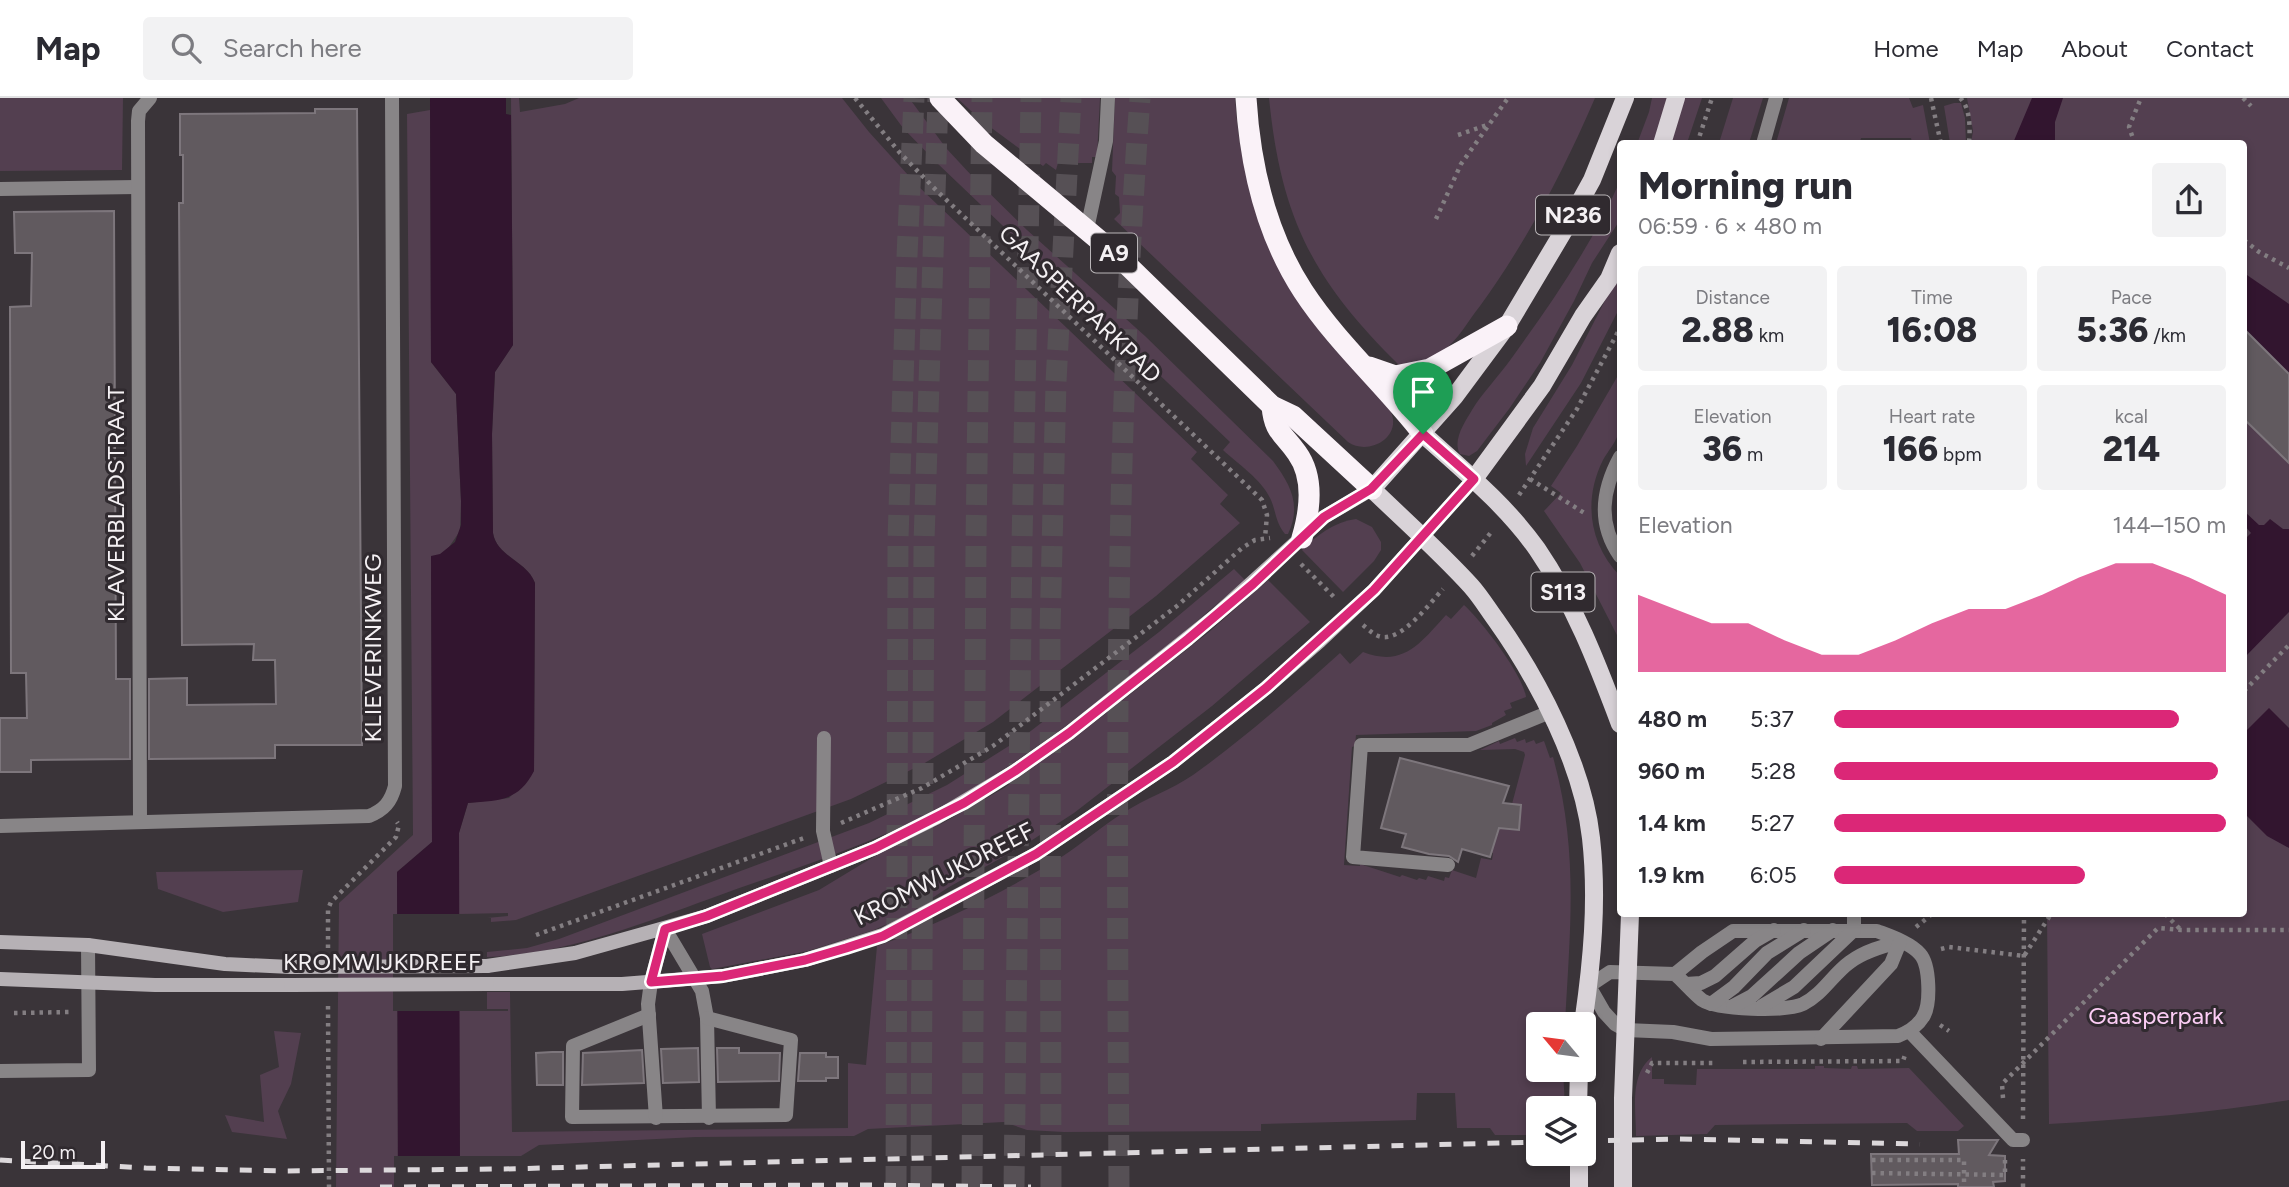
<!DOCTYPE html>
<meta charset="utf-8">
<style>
body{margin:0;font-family:Figtree,sans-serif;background:#f2f2f3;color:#2b2b33;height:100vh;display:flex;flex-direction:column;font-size:26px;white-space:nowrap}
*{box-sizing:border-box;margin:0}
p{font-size:23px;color:#7c7c81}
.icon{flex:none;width:38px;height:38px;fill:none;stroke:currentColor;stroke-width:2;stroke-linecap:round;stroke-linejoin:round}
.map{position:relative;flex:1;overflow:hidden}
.panel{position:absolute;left:1617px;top:42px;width:630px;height:777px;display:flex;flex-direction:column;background:#fff;border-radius:7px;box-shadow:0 4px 10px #0003}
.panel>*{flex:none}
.needle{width:46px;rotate:299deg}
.controls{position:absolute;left:1526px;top:914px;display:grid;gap:14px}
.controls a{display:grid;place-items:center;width:70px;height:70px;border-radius:7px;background:#fff;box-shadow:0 4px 10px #0003;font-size:35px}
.scale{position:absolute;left:21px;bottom:18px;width:84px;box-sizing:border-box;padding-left:7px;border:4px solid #f4f0f3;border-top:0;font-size:19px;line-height:24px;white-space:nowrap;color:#f4f0f3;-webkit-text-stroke:5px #302a2f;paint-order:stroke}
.pin{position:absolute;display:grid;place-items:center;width:60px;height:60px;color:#fff;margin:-72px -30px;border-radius:50% 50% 50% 0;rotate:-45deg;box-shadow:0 0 7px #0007}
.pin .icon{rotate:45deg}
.round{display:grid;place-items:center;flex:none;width:74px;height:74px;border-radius:7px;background:#f2f2f3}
.head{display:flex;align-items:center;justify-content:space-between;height:119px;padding:0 21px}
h1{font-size:38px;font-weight:800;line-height:52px}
.figures{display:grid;grid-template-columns:repeat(3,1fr);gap:10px;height:119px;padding:7px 21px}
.figures div{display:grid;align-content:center;border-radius:7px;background:#f2f2f3;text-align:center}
.figures b{font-size:35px;font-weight:800}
.figures small{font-size:19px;font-weight:400}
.figures p{font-size:19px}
.chart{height:196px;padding:14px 21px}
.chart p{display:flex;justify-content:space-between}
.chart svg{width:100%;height:126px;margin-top:7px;fill:#db2777;opacity:.7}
ul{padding:0 21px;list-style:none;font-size:23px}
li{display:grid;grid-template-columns:112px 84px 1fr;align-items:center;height:52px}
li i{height:18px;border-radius:9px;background:#db2777}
header{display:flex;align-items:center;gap:42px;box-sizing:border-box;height:98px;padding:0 35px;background:#fff;border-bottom:2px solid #e1e1e2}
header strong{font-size:33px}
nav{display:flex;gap:38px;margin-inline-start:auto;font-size:24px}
.search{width:490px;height:63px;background:#f2f2f3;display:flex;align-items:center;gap:18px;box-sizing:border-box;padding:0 24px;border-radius:7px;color:#7c7c81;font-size:26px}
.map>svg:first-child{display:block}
</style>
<header>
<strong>Map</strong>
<div class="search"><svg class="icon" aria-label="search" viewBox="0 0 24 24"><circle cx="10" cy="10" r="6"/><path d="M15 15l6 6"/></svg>Search here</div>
<nav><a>Home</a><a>Map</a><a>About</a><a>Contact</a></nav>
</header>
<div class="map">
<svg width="2289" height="1089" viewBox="0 0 2289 1089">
<rect width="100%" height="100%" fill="#3a3439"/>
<g fill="#533f50">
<path d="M 0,0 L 123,0 L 122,72 L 0,73 Z"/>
<path d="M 511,0 L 519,0 L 520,14 L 565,6 L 579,0 L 842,0 L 869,34 L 918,88 L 1197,354 L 1191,361 L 1228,397 L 1220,406 L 1240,425 L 1156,498 L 993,624 L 923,666 L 851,701 L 516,822 L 491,824 L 491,820 L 487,820 L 508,818 L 508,815 L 459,816 L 459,735 L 468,705 L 509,700 L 534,673 L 535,485 C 527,463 497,459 493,435 L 492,336 L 495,274 L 513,247 Z"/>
<path d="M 881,0 L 909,0 L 946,50 L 972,78 L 1027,132 L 1145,238 L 1273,363 C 1290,386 1302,407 1288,436 L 1285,436 C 1275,424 1276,412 1270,400 C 1261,381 1238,366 1223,352 L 1230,344 L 937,65 L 903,30 Z"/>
<path d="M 957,0 L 1100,0 L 1097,59 L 1092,59 L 1092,65 L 1058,65 L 1056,72 L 1046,65 L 1043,68 L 982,23 Z"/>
<path d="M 1115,0 L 1235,0 C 1241,92 1270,175 1330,246 C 1346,265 1383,293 1391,314 C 1402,340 1368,358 1348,344 L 1114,121 L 1120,115 L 1119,99 L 1115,96 L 1116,78 L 1112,73 Z"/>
<path d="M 1269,0 L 1595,0 C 1563,74 1527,143 1480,208 C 1468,223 1458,242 1442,254 C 1431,263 1416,264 1402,267 L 1398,266 C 1313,182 1281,120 1269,0 Z"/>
<path d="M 1652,0 L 1668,0 L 1654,45 L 1637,46 L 1649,14 Z"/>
<path d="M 1685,0 L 1702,0 L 1687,45 L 1670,46 Z"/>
<path d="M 1733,0 L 1763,0 L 1749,45 L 1719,45 Z"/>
<path d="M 1789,0 L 1909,0 L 1913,10 L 1923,7 L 1930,45 L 1912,45 L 1911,40 L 1861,40 L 1860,44 L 1776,45 Z"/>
<path d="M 1967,0 L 2289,0 L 2289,1002 C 2209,1015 2130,1021 2049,1026 L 2047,816 L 2244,816 L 2244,46 L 1971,45 L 1973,33 Z"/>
<path d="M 1954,5 L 1961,5 L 1965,20 L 1966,45 L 1950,45 L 1944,8 Z"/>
<path d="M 430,12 L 431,264 L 456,296 L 461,403 L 460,433 L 431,475 L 432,744 L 397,774 L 398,1089 L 336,1089 L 339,805 L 413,737 L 407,16 Z"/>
<path d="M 1620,83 L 1620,122 L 1592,165 L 1574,203 L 1540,265 L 1509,311 L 1477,353 L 1469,358 L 1460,356 C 1452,342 1465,324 1472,312 C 1483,294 1499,278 1511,261 C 1552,204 1592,147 1620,83 Z"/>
<path d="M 1620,173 L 1620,209 L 1581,285 L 1526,368 L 1525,356 L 1533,330 L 1572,267 Z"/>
<path d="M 1620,274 C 1621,289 1625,321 1619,334 C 1616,344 1608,353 1603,362 C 1583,402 1589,446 1620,478 L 1620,543 L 1580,465 L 1544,413 L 1561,395 L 1551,388 L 1577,348 Z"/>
<path d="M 1356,421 L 1372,429 L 1381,444 L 1381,452 L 1374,463 L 1343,494 L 1302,452 C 1317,437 1334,424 1356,421 Z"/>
<path d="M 1234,471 L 1245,482 C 1139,573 1028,669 901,729 C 840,757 775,777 712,800 C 638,827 566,856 487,859 L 487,854 L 527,850 L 559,841 L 869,725 L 947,687 L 1023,639 L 1159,534 Z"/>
<path d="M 1268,482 L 1310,524 L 1212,608 L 1074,715 L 1026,746 L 949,789 L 905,818 L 874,832 L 808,853 L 712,871 L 710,869 L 702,836 L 819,792 L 885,752 L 941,726 L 1004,690 L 1100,620 L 1209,534 Z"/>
<path d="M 1464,507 C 1481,522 1524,578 1526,599 L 1510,605 L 1512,610 L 1504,613 L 1506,617 L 1492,625 L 1492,627 L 1476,633 L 1356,637 L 1355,648 L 1352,649 L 1344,767 L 1360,768 L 1360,766 L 1400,779 L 1402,777 L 1417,782 L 1419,780 L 1426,782 L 1428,778 L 1444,783 L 1445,779 L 1449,780 L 1452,772 L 1476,780 L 1481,760 L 1492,762 L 1493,755 L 1484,753 L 1512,706 L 1525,657 L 1524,654 L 1515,651 L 1480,652 L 1499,643 L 1500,646 L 1515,640 L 1517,644 L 1525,641 L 1526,645 L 1534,642 L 1536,646 L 1544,643 L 1550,660 L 1553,659 C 1579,753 1570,831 1565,926 L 1538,926 L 1538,971 L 1563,971 L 1565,1010 L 1538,1010 L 1538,1037 L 1495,1037 L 1490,1030 L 1457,1030 L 1455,995 L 1417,995 L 1416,1022 L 1261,1026 L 1261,1033 L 1064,1034 L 1027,1032 L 1004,1024 L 868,1031 L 854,1038 L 696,1039 L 539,1047 L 521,1058 L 460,1058 L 459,913 L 508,913 L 508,911 L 487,911 L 487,894 L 510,894 L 512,1034 L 848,1030 L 848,965 L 866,967 L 877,848 C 943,825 1004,794 1063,758 C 1084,744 1102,728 1123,715 C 1146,700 1171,692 1193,677 C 1245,640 1293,597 1340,555 L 1350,566 L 1363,554 C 1404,570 1421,544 1446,517 L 1451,521 Z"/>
<path d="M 303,772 L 298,804 L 223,814 L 158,791 L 156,774 Z"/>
<path d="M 274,933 L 301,935 L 291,986 L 278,1013 L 287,1041 L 232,1034 L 225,1017 L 264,1024 L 260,977 L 279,969 Z"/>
<path d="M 1652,959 L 1652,981 L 1664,981 L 1664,986 L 1696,987 L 1697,971 L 1815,971 L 1815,968 L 1824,968 L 1824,970 L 1851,971 L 1852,968 L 1857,968 L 1858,971 L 1909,970 L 1964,1028 L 1958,1033 L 1917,1033 L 1907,1025 L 1715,1027 L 1707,1036 L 1636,1038 C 1636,1012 1629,977 1652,959 Z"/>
</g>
<g fill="#32152f">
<path d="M 430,0 L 506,0 L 506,16 L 511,17 L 513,247 L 495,274 L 492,336 L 493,435 C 497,459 527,463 535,485 L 534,673 C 518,704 499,702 468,705 L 459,735 L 460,1089 L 398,1089 L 397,774 L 432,744 L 431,458 L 440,456 L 455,444 L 461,427 L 461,403 L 456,296 L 431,264 Z"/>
<path d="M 2032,0 L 2063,0 L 2055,24 L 2055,45 L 2013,45 Z"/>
<path d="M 2244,175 L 2289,206 L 2289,276 L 2244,231 Z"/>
<path d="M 2244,413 L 2259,427 L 2264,427 L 2270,421 L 2283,431 L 2289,431 L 2289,514 L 2244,560 L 2244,442 L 2251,435 L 2244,427 Z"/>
<path d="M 2269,610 L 2289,630 L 2289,750 L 2267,738 L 2244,715 L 2244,635 Z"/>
</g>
<g fill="#3a3439">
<rect x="393" y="816" width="70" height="97"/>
<rect x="394" y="1058" width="69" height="31"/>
</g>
<g fill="#615a5f" stroke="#7d767c" stroke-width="2">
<path d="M 315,11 L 357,11 L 362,647 L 275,647 L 275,660 L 149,661 L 149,581 L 187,580 L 187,607 L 276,606 L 275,562 L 253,562 L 254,546 L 182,547 L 179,105 L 183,105 L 183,57 L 180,57 L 180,16 L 315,15 Z"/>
<path d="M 114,113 L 116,581 L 130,581 L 130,661 L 31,662 L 31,674 L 0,674 L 0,620 L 27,620 L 26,575 L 11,575 L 10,209 L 31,208 L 32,155 L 15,155 L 14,114 Z"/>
<path d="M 2244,231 L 2289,276 L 2289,365 L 2244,321 Z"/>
<path d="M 1400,660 L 1509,688 L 1503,705 L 1521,707 L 1519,732 L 1499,730 L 1490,759 L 1462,751 L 1458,764 L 1449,758 L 1429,756 L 1402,749 L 1406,736 L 1381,730 Z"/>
<path d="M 698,950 L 699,984 L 663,985 L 661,951 Z"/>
<path d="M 717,950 L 739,950 L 739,955 L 780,955 L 779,983 L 718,984 Z"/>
<path d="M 642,952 L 644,985 L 582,987 L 583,955 Z"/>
<path d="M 552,954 L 563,954 L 563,987 L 537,987 L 536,955 Z"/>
<path d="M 800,955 L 826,955 L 826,959 L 838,959 L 838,980 L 826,980 L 826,983 L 798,983 Z"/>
<path d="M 1958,1042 L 1998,1042 L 1989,1057 L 2005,1058 L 2005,1083 L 1993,1084 L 1994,1089 L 1958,1089 L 1958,1086 L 1872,1087 L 1871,1056 L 1959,1056 Z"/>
</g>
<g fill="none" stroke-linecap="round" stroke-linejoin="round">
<g stroke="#565055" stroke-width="21" stroke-dasharray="21 10" stroke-linecap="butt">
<path d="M 896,1089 L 898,442 L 907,158 L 914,0"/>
<path d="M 921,1089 L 924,444 L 938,0"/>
<path d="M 972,1089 L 976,444 L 982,0"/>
<path d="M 1014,1089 L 1022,445 L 1031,0"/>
<path d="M 1051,1089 L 1050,534 L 1056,284 L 1071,0"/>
<path d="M 1119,1089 C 1117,726 1113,362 1140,0"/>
</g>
<g stroke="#837e82" stroke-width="4.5" stroke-dasharray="3.5 5" stroke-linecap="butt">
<path d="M 855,0 L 900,55 L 937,93 L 1262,402 L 1267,417 L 1265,440"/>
<path d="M 1931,0 L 1941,46"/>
<path d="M 1960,0 C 1971,10 1970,32 1969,46"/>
<path d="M 2243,0 L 2251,8"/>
<path d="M 1458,37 L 1490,26"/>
<path d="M 1697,46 L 1712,0"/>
<path d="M 2135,46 L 2129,29 L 2141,0"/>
<path d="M 1436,121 L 1461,66 L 1508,0"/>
<path d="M 2244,142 L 2259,154 L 2289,170"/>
<path d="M 1530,381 L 1586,416"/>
<path d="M 1519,397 L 1577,311 L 1620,230"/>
<path d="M 1472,458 L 1493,432"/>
<path d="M 1301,466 L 1337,502"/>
<path d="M 1363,527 C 1369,532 1375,538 1382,539 C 1403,542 1430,505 1443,491"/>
<path d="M 2244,593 L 2289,547"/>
<path d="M 841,725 L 922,690 L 993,648 L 1177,508 L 1242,450 L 1255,442 L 1270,440"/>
<path d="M 2165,816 L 2181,832"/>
<path d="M 1916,829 L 1932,816"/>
<path d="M 536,837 L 804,740"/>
<path d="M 328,850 L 328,811 L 331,804 L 396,739 L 399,727 L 397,724"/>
<path d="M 1941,851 L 1949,849 L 2024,858 L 2051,816"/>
<path d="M 328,908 L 329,1089"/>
<path d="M 14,915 L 70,914"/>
<path d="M 1940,927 L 1949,933"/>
<path d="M 1743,964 L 1903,963 L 1905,957"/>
<path d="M 1647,975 L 1652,965 L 1713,965"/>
<path d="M 2003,1000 L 2002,986 L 2158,830 L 2181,832 L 2289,832"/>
<path d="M 2023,1021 L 2024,816"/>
<path d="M 1872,1062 L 1964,1062 L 1964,1089"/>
<path d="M 1872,1075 L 2005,1077 L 2005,1062"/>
<path d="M 2023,1089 L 2023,1061"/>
</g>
<g stroke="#888587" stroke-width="14">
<path d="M 1087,131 L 1106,43 L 1108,0"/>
<path d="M 824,640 L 823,733 L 831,768"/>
<path d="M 1448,767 L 1353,759 L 1361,647 L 1469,647 L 1550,614"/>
<path d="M 1854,816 L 1854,832"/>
<path d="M 665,831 L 702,893 L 707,920 L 709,1020"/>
<path d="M 1675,876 L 1702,854 L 1733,833 L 1877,833 C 1890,838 1911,845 1920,856 C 1930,867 1931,907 1923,919 C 1917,929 1909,934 1898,938 L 1711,941 L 1673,934 L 1626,932 L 1615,926 L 1604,914 L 1589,888 L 1610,874 L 1675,876 C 1684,884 1693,895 1702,902 C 1717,912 1786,914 1803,906 C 1823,896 1833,876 1850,864 C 1865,853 1883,848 1900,844"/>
<path d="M 1686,886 L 1701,885 L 1715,878 L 1755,843 L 1774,832"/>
<path d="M 1711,906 L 1734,889 L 1767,855 L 1804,832"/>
<path d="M 1733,908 L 1752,898 L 1799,855 L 1833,832"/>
<path d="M 1762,908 L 1794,889 L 1854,832"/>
<path d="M 649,917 L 573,948 L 572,1019 L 786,1017 L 791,942 L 707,920"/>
<path d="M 1910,934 L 2013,1042 L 2023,1042"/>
<path d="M 1821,941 L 1891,866 L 1900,844"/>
<path d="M 0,973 L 89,972 L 88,847"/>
<path d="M 656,1020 L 648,906 L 651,884 L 665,831"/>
</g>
<g stroke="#888587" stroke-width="14">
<path d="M 1763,46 L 1776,0"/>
<path d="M 0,91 L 137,89"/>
<path d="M 1620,359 C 1602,392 1597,425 1620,458"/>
<path d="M 140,723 L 138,23 L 139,13 L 150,0"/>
<path d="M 0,728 L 369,718 C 384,712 391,704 395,688 L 392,0"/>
</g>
<g stroke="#b6b1b5" stroke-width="14">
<path d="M 0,844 L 88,847 L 225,866 L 291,869"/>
<path d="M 487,868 L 575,855 L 707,818 L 875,750 L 936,720 L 1015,673 L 1069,635 L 1215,518 L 1324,419 L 1372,391"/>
<path d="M 0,881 L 155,887 L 291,887"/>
<path d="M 487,886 L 622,886 L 723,878 L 805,862 L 883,837 L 1036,756 L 1173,664 L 1266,590 L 1320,543 L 1374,492 L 1474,381"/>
</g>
<g stroke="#d9d3d8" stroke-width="18">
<path d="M 1662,46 L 1676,0"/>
<path d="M 1423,336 C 1463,372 1506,407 1537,451 C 1574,505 1597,565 1620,626"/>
<path d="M 1474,381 L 1542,288 L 1583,218 L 1609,181 L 1620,155"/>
<path d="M 1583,926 C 1592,865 1598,802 1591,740 C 1583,667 1538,581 1496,522 C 1488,511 1480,498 1471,488 C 1440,454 1405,423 1372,391 L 1455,298 L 1507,228 L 1566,129 L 1592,82 L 1625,0"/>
<path d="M 1578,1010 L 1579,971"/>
<path d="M 1579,1055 L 1579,1089"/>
<path d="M 1623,1089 L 1623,1000 L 1630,816"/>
</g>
<g stroke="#faf2f8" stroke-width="21">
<path d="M 940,0 L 984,46 L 1118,158 L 1272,308 L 1293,318 L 1372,391"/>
<path d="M 1246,0 C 1250,66 1266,136 1303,193 C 1337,245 1385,287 1423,336"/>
<path d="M 1369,269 L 1395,278 L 1430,271 L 1507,228"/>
<path d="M 1272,308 C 1274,334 1283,335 1297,355 C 1315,380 1310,413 1302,440"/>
</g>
<g stroke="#dcd8db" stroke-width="5" stroke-dasharray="12 12" stroke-linecap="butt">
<path d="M 1584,1043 L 1675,1041 L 1920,1046"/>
<path d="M 0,1062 L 146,1070 L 282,1073 L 504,1071 L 1538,1044"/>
<path d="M 380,1089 L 863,1087 L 1031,1089"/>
</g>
<g stroke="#b6b1b5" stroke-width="14">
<path d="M 291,869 L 487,868"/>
<path d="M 291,887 L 487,886"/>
</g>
</g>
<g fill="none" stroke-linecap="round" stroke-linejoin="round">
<defs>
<path id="route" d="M 1423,336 L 1474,381 L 1374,492 L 1266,590 L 1173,664 L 1036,756 L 883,838 L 846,850 L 805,862 L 723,878 L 651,884 L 665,831 L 707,818 L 875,750 L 964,705 L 1015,673 L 1069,635 L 1188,541 L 1253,486 L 1324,419 L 1371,391 Z"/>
</defs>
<use href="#route" stroke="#fff" stroke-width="14"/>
<use href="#route" stroke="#db2777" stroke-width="9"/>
</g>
<g text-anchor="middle" stroke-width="6" stroke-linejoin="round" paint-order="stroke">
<g fill="#302a2f" stroke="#b9b5b8" stroke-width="2">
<rect x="1536" y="97.5" width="74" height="39" rx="5"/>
<rect x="1091" y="135.5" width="46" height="39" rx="5"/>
<rect x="1531.5" y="474.5" width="63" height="39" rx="5"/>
</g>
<g font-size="23" font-weight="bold" fill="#f4f0f3">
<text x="1573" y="125">N236</text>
<text x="1114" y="163">A9</text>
<text x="1563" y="502">S113</text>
</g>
<g font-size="24" fill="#f4f0f3" stroke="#302a2f">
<text transform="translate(1080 206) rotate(44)" y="8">GAASPERPARKPAD</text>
<text transform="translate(116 406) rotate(-90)" y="8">KLAVERBLADSTRAAT</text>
<text transform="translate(373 550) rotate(-90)" y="8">KLIEVERINKWEG</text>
<text transform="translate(944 776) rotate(-27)" y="8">KROMWIJKDREEF</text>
<text x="382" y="872">KROMWIJKDREEF</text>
</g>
<g font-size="24" fill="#fccdf5" stroke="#302a2f">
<text x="2156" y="926">Gaasperpark</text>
</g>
</g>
</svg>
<div class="controls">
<a><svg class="needle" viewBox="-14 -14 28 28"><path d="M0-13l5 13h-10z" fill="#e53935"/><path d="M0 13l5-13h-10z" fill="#7c7c81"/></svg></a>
<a><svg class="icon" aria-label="layers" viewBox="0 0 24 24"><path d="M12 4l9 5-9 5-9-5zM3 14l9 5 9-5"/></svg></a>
</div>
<div class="scale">20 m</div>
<div class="pin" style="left:1423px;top:336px;background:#1e9e55"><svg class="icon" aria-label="arrive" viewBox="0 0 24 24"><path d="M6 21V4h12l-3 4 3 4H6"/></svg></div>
<section class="panel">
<div class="head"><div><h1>Morning run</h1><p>06:59 · 6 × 480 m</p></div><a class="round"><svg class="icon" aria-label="share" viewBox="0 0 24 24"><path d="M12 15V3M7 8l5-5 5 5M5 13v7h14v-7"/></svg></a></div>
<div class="figures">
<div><p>Distance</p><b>2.88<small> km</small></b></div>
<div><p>Time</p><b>16:08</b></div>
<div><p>Pace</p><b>5:36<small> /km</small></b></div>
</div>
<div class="figures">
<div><p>Elevation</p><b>36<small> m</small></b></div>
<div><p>Heart rate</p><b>166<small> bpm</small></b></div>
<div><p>kcal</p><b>214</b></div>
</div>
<div class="chart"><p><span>Elevation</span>144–150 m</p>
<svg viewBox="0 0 160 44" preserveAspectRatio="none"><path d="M0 44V17L10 22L20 27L30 27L40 33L50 38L60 38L70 33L80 27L90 22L100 22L110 17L120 11L130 6L140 6L150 11L160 17V44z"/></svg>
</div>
<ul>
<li><b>480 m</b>5:37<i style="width:88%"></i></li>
<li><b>960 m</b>5:28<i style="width:98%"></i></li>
<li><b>1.4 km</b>5:27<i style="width:100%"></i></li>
<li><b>1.9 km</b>6:05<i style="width:64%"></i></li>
</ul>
</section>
</div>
